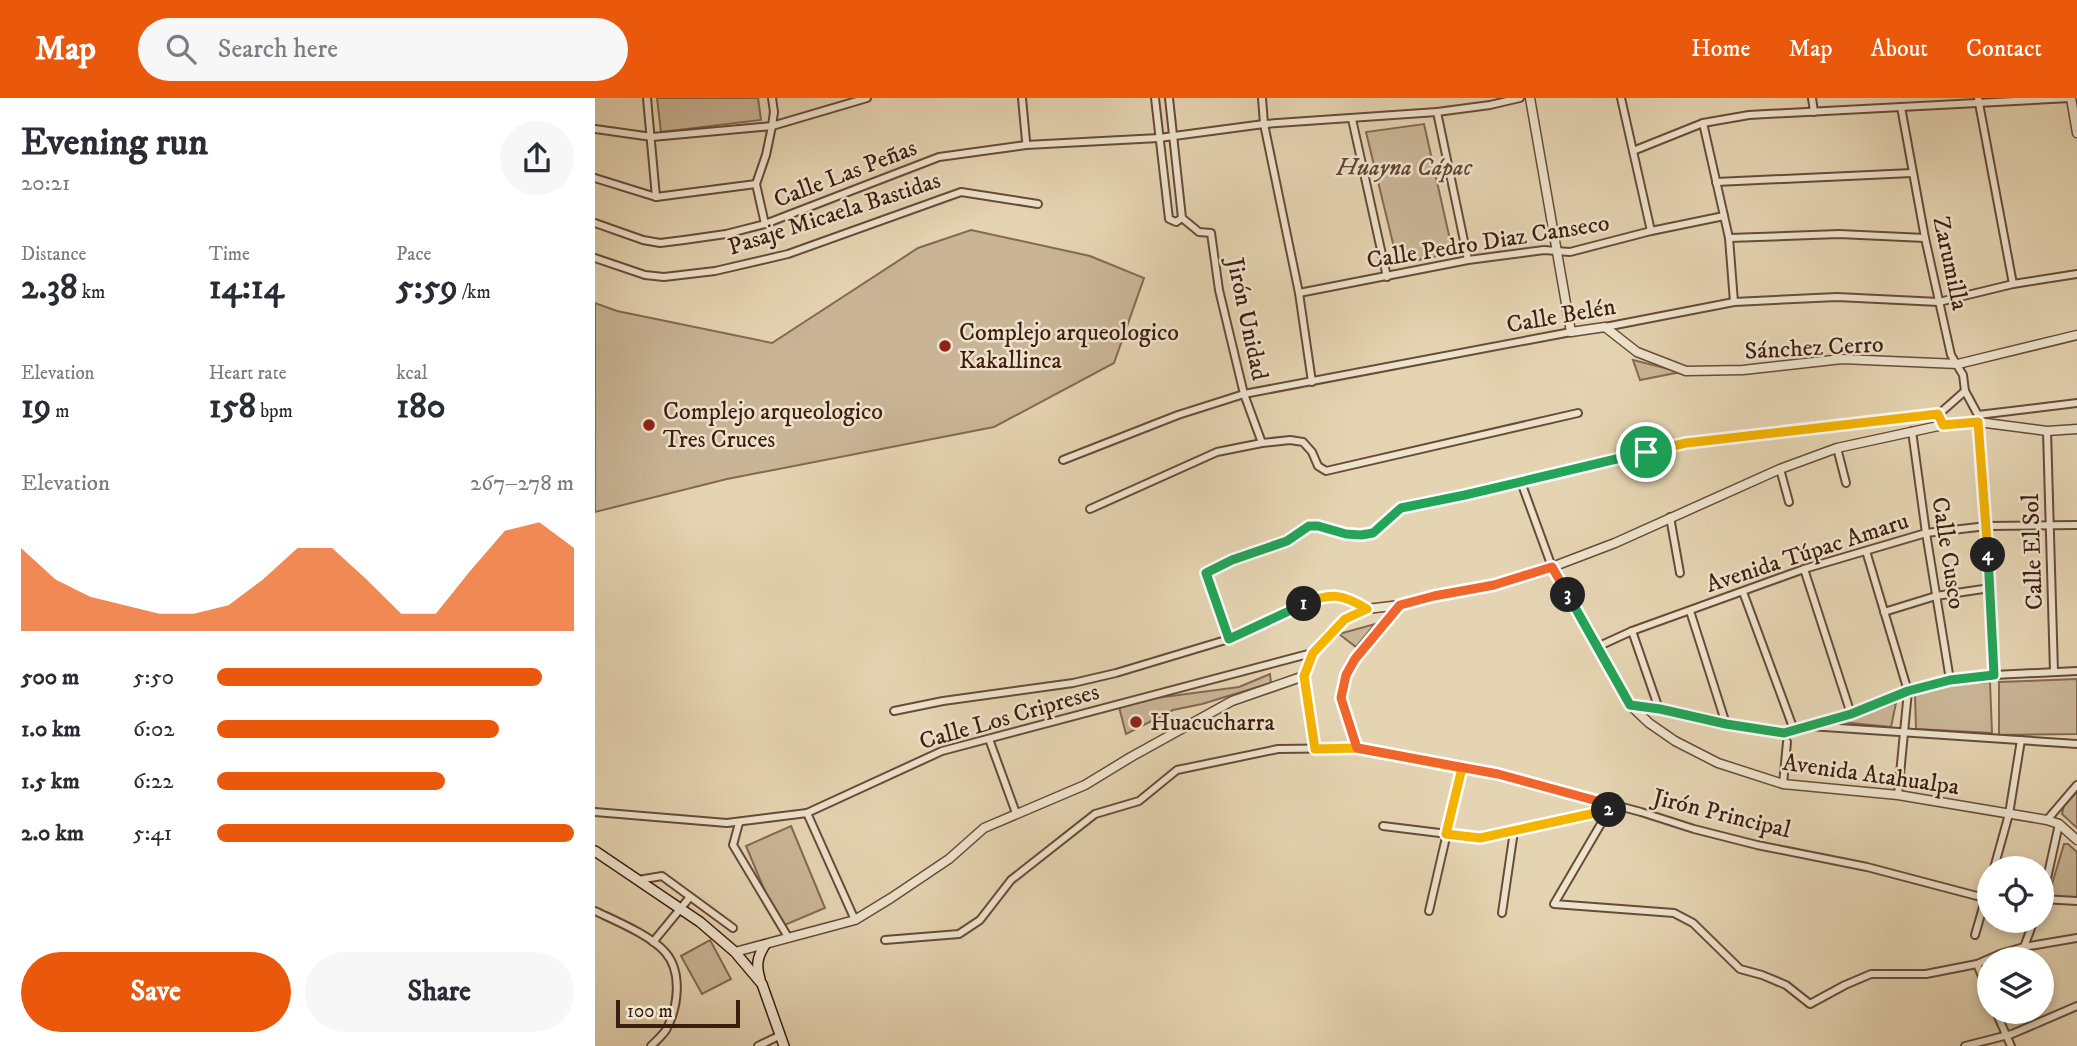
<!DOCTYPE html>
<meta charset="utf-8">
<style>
body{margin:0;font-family:"IM FELL DW Pica",serif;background:#f7f7f7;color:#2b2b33;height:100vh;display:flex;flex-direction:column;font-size:26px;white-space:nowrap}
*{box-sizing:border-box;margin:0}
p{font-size:23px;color:#7c7c81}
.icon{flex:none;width:38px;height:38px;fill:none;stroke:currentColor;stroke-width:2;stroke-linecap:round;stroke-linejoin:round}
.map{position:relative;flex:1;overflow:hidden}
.side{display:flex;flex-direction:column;background:#fff;width:595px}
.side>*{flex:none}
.buttons{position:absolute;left:1382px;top:758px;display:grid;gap:14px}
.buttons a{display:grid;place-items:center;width:77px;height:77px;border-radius:50%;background:#fff;box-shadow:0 4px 10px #0003;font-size:35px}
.scale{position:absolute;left:21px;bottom:18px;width:124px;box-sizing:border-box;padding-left:7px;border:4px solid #3e1d0f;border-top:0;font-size:19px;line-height:24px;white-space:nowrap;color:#3e1d0f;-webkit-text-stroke:5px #eee3cd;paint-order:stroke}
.pin{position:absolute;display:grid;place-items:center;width:60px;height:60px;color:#fff;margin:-30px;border:4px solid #fff;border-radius:50%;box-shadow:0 2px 7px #0007}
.km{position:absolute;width:35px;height:35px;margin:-18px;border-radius:50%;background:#222;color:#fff;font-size:19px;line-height:35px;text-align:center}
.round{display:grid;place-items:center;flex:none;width:74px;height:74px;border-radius:37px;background:#f7f7f7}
.overview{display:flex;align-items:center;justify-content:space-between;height:119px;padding:0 21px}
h1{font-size:38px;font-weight:800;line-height:52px}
.stats{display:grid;grid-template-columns:repeat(3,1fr);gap:10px;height:119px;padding:7px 21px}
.stats div{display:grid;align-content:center}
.stats b{font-size:35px;font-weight:800}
.stats small{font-size:19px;font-weight:400}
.stats p{font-size:19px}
.chart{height:196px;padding:14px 21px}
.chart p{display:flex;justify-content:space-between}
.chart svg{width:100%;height:126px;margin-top:7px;fill:#ea580c;opacity:.7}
.primary-button{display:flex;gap:14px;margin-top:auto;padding:14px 21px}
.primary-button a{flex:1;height:80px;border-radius:42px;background:#ea580c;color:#fff;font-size:28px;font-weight:800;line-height:80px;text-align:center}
.primary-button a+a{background:#f7f7f7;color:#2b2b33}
ul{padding:0 21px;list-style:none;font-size:23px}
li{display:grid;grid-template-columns:112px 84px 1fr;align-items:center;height:52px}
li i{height:18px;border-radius:9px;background:#ea580c}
header{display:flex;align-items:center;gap:42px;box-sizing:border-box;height:98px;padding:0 35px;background:#ea580c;color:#fff}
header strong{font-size:33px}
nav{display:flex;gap:38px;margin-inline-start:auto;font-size:24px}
.search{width:490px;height:63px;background:#f7f7f7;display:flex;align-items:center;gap:18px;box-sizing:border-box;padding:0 24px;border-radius:38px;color:#7c7c81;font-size:26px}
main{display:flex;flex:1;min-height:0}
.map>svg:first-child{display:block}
</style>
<header>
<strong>Map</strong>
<div class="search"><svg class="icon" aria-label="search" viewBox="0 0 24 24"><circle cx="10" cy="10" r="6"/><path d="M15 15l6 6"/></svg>Search here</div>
<nav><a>Home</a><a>Map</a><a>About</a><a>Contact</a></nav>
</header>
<main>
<section class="side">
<div class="overview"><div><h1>Evening run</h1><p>20:21</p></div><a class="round"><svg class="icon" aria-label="share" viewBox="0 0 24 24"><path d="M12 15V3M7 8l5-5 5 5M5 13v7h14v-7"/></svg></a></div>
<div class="stats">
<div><p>Distance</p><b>2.38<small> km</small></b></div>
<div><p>Time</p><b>14:14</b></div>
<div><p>Pace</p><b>5:59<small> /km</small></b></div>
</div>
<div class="stats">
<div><p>Elevation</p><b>19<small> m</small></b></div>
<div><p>Heart rate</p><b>158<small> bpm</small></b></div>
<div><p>kcal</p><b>180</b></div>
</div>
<div class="chart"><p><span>Elevation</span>267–278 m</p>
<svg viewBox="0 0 160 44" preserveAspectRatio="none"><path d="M0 44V15L10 26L20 32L30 35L40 38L50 38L60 35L70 26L80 15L90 15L100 26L110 38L120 38L130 23L140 9L150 6L160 15V44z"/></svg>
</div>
<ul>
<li><b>500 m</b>5:50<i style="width:91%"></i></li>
<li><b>1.0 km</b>6:02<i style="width:79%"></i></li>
<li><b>1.5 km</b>6:22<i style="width:64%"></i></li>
<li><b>2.0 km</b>5:41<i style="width:100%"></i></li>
</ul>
<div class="primary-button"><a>Save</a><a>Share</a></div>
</section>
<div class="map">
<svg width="1482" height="948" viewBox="0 0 1482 948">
<rect width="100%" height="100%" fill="#e5d4b2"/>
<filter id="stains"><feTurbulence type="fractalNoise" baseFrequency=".00286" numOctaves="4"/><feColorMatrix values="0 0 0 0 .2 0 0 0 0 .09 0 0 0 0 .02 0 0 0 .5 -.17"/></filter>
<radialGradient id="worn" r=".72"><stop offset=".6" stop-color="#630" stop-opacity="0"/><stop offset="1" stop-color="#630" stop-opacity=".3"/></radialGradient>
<g fill="#c9b596" stroke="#846952" stroke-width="2">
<path d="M 62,0 L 163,0 L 166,22 L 66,34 Z"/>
<path d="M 829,26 L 858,155 L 803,166 L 771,34 Z"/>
<path d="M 376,132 L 495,158 L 549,180 L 519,265 L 399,329 L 132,381 L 0,414 L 0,205 L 22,213 L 177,245 L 323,150 Z"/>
<path d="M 1038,262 L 1086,274 L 1045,282 Z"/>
<path d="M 780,526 L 761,549 L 744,536 Z"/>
<path d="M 675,576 L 676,585 L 607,606 L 578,612 L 531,636 L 523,605 L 644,589 Z"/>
<path d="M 1482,581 L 1482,636 L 1404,637 L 1404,584 Z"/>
<path d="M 1395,584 L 1397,635 L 1321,631 L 1320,597 L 1357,587 Z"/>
<path d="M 1301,605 L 1296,629 L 1246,624 Z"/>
<path d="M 1482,694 L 1482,730 L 1467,716 L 1469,707 Z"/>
<path d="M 196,728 L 230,810 L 185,829 L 151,748 Z"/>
<path d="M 1469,746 L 1473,746 L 1482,754 L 1482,806 L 1456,802 L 1454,796 Z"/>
<path d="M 115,842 L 136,881 L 107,896 L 86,858 Z"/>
</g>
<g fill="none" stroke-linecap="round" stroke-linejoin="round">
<defs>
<g id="minor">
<path d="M 52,0 L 61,99"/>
<path d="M 427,0 L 431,43"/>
<path d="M 560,0 L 574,121 L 581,124 L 587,120 L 574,0"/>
<path d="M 667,0 L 669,26 L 704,195 L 717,284"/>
<path d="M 1026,0 L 1056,133"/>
<path d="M 1217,0 L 1219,14"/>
<path d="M 1383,0 L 1418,186"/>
<path d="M 1306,9 L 1330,140 L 1356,257 L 1368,277 L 1370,293 L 1383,317 L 1392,428 L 1399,577"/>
<path d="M 842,14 L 873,162"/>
<path d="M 757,21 L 792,179"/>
<path d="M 1108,25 L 1134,140 L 1139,204"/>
<path d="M 0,31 L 57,39 L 177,28 L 272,0"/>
<path d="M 1038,53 L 1108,25 L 1154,17 L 1476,0"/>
<path d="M 0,80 L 61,99 L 161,86"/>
<path d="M 1121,84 L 1317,75"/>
<path d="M 587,120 L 604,134 L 616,135 L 624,192 L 649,296 L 667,345"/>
<path d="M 0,125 L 48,142 L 65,145 L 89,142 L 131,136 L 170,126 L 344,59 L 431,47 L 564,40 L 669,26 L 842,14 L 895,7 L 925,0"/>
<path d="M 170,126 L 161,86 L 171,57 L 177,28 L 179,14 L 177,0"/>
<path d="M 1134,140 L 1244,136 L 1330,140"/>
<path d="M 0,160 L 50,177 L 69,179 L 120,173 L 193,156 L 366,94 L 443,106"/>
<path d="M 704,195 L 873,162 L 949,152 L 975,154 L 1056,133 L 1129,118"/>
<path d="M 1010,229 L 1139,204 L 1242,199 L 1344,204 L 1418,186 L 1482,176"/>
<path d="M 1344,316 L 1370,293"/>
<path d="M 1383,317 L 1482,305"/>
<path d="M 1317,333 L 1331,435 L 1355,582"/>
<path d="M 1452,333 L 1459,574"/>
<path d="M 1242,350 L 1251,385"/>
<path d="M 468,362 L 583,317 L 649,296 L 976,234"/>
<path d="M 1185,371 L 1194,404"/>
<path d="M 926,384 L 957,469"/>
<path d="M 495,411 L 622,354 L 667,345 L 695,342 L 708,344 L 717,354 L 723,368 L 731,373 L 983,315"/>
<path d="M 1075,419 L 1085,475"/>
<path d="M 1271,453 L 1313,593 L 1303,697"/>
<path d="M 1209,471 L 1256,616"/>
<path d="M 1148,494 L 1199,632"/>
<path d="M 1095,513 L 1131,626"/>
<path d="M 1289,514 L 1341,498 L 1395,490"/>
<path d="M 1037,533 L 1064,611"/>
<path d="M 634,541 L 611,475 L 637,462 L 692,443 L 714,428 L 723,428 L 751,435 L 766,437 L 778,435 L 806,410 L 870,397 L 1091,345 L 1344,316"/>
<path d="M 1002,549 L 1037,533 L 1209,471 L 1331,435 L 1392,428 L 1482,427"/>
<path d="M 709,578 L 720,651"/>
<path d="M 1035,607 L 1064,611 L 1131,626 L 1190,635 L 1214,628 L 1482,646"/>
<path d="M 299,613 L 348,603 L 478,585 L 521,575 L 634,541 L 714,503 L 743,497 L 756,501 L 772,511"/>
<path d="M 1219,627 L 1256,616 L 1313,593 L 1355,582 L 1399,577 L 1482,573"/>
<path d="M 394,641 L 421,715"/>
<path d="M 762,650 C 757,635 750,619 747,603 C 741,573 786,529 805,507"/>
<path d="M 1188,686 L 1192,644"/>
<path d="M 1017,707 L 959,806 L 1079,815 L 1098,825 L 1145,871 L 1167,877 L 1191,887 L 1215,906 L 1250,887 L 1276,876 L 1331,876 L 1382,866 L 1405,856 L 1429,849 L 1439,822"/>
<path d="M 0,714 L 132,725 L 212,715 L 347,653 L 717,555"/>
<path d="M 212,715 L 260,822"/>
<path d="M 1452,722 L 1482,687"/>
<path d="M 144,725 L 138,747 L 193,839"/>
<path d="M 788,728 L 885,740 L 1013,714"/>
<path d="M 1399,770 L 1414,716 L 1426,642"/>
<path d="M 43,782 L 67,778 L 138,830"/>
<path d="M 1447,801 L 1482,803"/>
<path d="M 1447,803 L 1464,726"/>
<path d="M 0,813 C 21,823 55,837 70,854 C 88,874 83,910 71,932 C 67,938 61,943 56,948"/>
<path d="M 834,813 L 867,670"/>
<path d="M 907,815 L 919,733"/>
<path d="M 1380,837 L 1395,785"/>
<path d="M 290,842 L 364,836 L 385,822 L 416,782 L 500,716 L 544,703 L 582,672 L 683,651 L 762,650 L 903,676 L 1046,714 L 1099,731 L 1162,747 L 1272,769 L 1382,798 L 1395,800"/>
<path d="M 58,844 L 95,799"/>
<path d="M 1429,849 L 1482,840"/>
<path d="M 1382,866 L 1395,897"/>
<path d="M 1401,914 L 1416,948"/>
<path d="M 163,948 L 186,937"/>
<path d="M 1370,948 L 1417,936 L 1482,908"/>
</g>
<g id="tertiary">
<path d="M 935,0 L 976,234 L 1010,229 L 1042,254 L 1091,273 L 1148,272 L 1247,261 L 1363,266 L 1482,237"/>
<path d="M 1476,0 L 1482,35"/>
<path d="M 957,469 L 1035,607 L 1054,625 L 1080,643 L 1123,665 L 1188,686 L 1303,697 L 1452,722 L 1464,726 L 1482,742"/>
<path d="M 140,854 L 260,822 L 296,800 L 354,761 L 389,730 L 490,687 L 536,659 L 637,603 L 709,578 L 717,555 L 735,535 L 750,521 L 772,511 L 805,507 L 839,498 L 899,487 L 957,469 L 1020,445 L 1185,371 L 1242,350 L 1348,327 L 1383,324 L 1452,333 L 1482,331"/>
</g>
<g id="secondary">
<path d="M 0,753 L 105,824 L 140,854 L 167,886 L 189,948"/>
<path d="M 165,881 C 161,868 162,859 170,847"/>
</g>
</defs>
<use href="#minor" stroke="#684b38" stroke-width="10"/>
<use href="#tertiary" stroke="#684b38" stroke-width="11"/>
<use href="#secondary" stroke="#3e1d0f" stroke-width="12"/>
<use href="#minor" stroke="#eee3cd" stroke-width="6"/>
<use href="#tertiary" stroke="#eee3cd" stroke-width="8"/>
<use href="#secondary" stroke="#eee3cd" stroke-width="9"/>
</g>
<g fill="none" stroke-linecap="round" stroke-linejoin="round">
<defs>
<path id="split-1" d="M 709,506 L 634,541 L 611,475 L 637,462 L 692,443 L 714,428 L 723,428 L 751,436 L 766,437 L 778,435 L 806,410 L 870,397 L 1051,354"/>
<path id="split-2" d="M 709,506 C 735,494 748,496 772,511 L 750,521 L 718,555 L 709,578 L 720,651 L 762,650 L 867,670 L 851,736 L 885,740 L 1014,712"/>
<path id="split-3" d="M 973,497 L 957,469 L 899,487 L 839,498 L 805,507 L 760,561 L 751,577 L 746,600 L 762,650 L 903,676 L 1017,707 L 1014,712"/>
<path id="split-4" d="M 973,497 L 1035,607 L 1065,611 L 1131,626 L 1189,635 L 1256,616 L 1313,593 L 1355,582 L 1399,577 L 1393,457"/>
<path id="split-5" d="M 1051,354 L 1091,345 L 1343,316 L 1348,327 L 1383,324 L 1393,457"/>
</defs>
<use href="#split-1" stroke="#fff" stroke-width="14"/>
<use href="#split-2" stroke="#fff" stroke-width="14"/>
<use href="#split-3" stroke="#fff" stroke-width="14"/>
<use href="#split-4" stroke="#fff" stroke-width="14"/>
<use href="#split-5" stroke="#fff" stroke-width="14"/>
<use href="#split-1" stroke="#22a559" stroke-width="9"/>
<use href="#split-2" stroke="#f5b400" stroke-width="9"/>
<use href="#split-3" stroke="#f0652b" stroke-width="9"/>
<use href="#split-4" stroke="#22a559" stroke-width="9"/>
<use href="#split-5" stroke="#f5b400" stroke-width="9"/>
</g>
<g fill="#8f2418" stroke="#eee3cd" stroke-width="2.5">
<circle cx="350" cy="248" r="7"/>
<circle cx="54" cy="327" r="7"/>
<circle cx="541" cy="624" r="7"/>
</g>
<g text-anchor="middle" stroke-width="5" stroke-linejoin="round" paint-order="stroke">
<g font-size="24" font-style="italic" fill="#614331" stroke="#eee3cd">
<text x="809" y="77">Huayna Cápac</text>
</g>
<g font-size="24" fill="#3e1d0f" stroke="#eee3cd">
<text transform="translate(250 75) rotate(-21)" y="8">Calle Las Peñas</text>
<text transform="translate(239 115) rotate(-18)" y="8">Pasaje Micaela Bastidas</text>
<text transform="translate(893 143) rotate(-9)" y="8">Calle Pedro Diaz Canseco</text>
<text transform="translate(1356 165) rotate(78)" y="8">Zarumilla</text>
<text transform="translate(966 217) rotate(-10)" y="8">Calle Belén</text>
<text transform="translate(653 221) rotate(78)" y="8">Jirón Unidad</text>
<text transform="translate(1219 249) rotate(-3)" y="8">Sánchez Cerro</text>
<text transform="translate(1212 454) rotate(-18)" y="8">Avenida Túpac Amaru</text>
<text transform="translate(1437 454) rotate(-92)" y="8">Calle El Sol</text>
<text transform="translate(1354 455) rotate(81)" y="8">Calle Cusco</text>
<text transform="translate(414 618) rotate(-16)" y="8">Calle Los Cripreses</text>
<text transform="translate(1276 676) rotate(8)" y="8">Avenida Atahualpa</text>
<text transform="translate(1127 715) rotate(14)" y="8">Jirón Principal</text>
</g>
<g font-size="24" fill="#3e1d0f" stroke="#eee3cd" text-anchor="start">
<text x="364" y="242">Complejo arqueologico<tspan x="364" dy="28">Kakallinca</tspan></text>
<text x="68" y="321">Complejo arqueologico<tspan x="68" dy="28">Tres Cruces</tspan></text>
<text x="555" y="632">Huacucharra</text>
</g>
</g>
<rect width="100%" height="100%" filter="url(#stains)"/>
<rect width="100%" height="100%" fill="url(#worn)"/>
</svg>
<div class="buttons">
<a><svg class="icon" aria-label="locate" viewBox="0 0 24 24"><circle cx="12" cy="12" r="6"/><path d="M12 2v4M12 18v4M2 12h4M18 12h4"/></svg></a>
<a><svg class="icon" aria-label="layers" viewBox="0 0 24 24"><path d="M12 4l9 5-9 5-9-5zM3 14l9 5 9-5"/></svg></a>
</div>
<div class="scale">100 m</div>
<div class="pin" style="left:1051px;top:354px;background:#1e9e55"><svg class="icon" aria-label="arrive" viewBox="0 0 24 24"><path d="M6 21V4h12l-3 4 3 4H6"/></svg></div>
<b class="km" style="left:709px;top:506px">1</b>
<b class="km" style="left:1014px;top:712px">2</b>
<b class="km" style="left:973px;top:497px">3</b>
<b class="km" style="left:1393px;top:457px">4</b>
</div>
</main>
